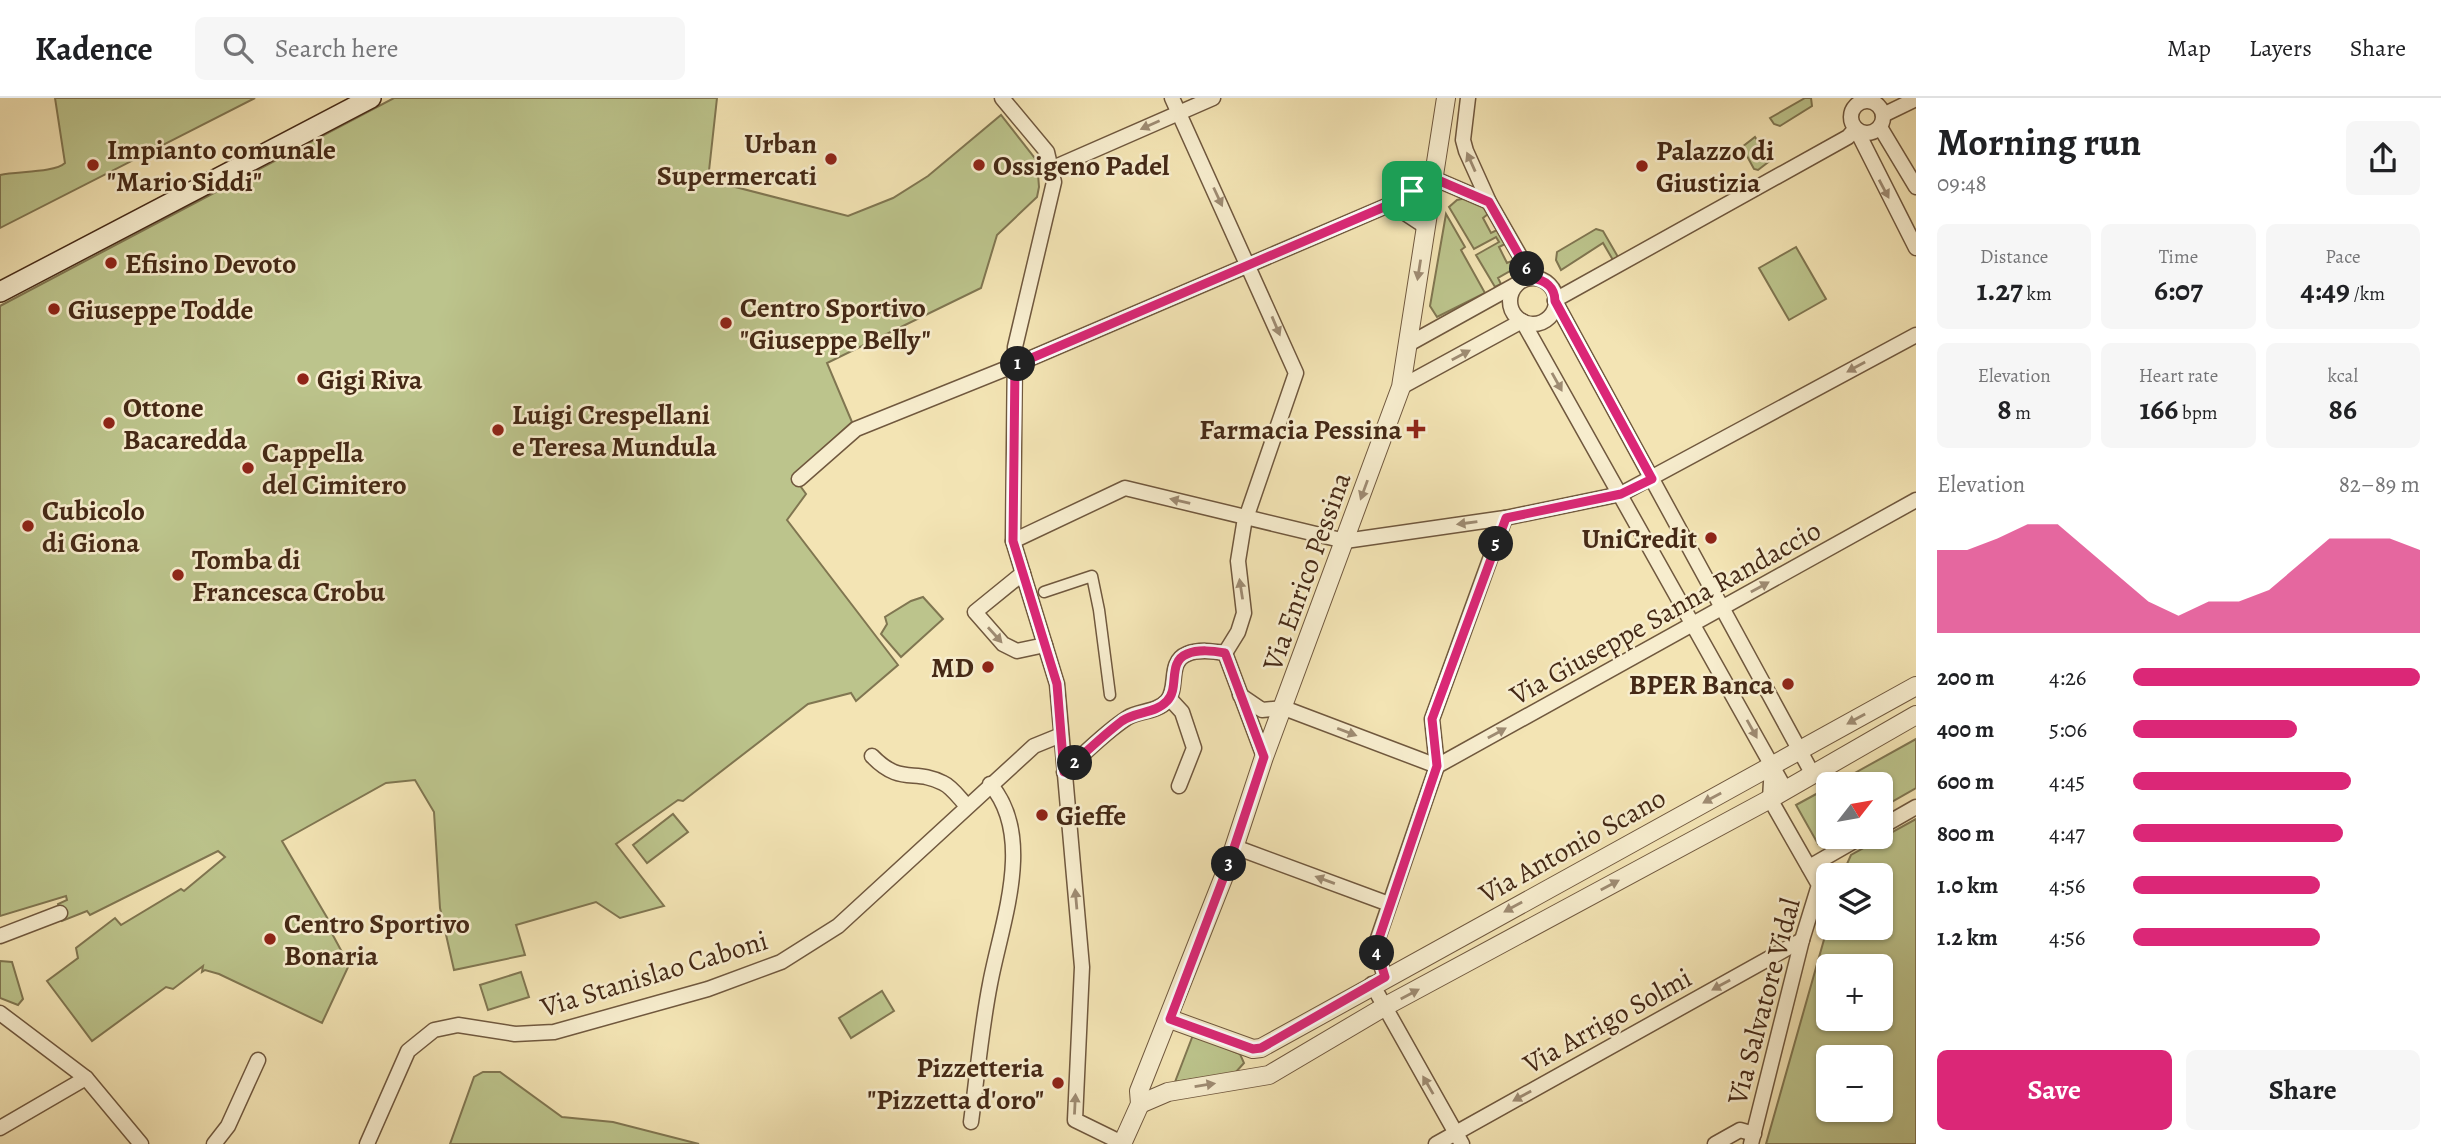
<!DOCTYPE html>
<meta charset="utf-8">
<style>
body{margin:0;font-family:Alegreya,serif;background:#f6f6f6;color:#202124;height:100vh;display:flex;flex-direction:column;font-size:26px;white-space:nowrap}
*{box-sizing:border-box;margin:0}
p{font-size:23px;color:#757577}
.icon{flex:none;width:38px;height:38px;fill:none;stroke:currentColor;stroke-width:2;stroke-linecap:round;stroke-linejoin:round}
.map{position:relative;flex:1;overflow:hidden}
.panel{display:flex;flex-direction:column;background:#fff;width:525px}
.panel>*{flex:none}
.needle{width:46px;rotate:59deg}
.buttons{position:absolute;left:1816px;top:674px;display:grid;gap:14px}
.buttons a{display:grid;place-items:center;width:77px;height:77px;border-radius:10px;background:#fff;box-shadow:0 2px 5px #0004;font-size:35px}
.pin{position:absolute;display:grid;place-items:center;width:60px;height:60px;color:#fff;margin:-30px;border-radius:14px;box-shadow:0 4px 10px #0006}
.km{position:absolute;width:35px;height:35px;margin:-18px;border-radius:50%;background:#222;color:#fff;font-size:19px;line-height:35px;text-align:center}
.round{display:grid;place-items:center;flex:none;width:74px;height:74px;border-radius:10px;background:#f6f6f6}
.head{display:flex;align-items:center;justify-content:space-between;height:119px;padding:0 21px}
h1{font-size:38px;font-weight:600;line-height:52px}
.metrics{display:grid;grid-template-columns:repeat(3,1fr);gap:10px;height:119px;padding:7px 21px}
.metrics div{display:grid;align-content:center;border-radius:10px;background:#f6f6f6;text-align:center}
.metrics b{font-size:30px;font-weight:600}
.metrics small{font-size:19px;font-weight:400}
.metrics p{font-size:19px}
.chart{height:196px;padding:14px 21px}
.chart p{display:flex;justify-content:space-between}
.chart svg{width:100%;height:126px;margin-top:7px;fill:#db2777;opacity:.7}
.cta{display:flex;gap:14px;margin-top:auto;padding:14px 21px}
.cta a{flex:1;height:80px;border-radius:10px;background:#db2777;color:#fff;font-size:28px;font-weight:600;line-height:80px;text-align:center}
.cta a+a{background:#f6f6f6;color:#202124}
ul{padding:0 21px;list-style:none;font-size:23px}
li{display:grid;grid-template-columns:112px 84px 1fr;align-items:center;height:52px}
li i{height:18px;border-radius:9px;background:#db2777}
header{display:flex;align-items:center;gap:42px;box-sizing:border-box;height:98px;padding:0 35px;background:#fff;border-bottom:2px solid #e0e0e0}
header strong{font-size:33px}
nav{display:flex;gap:38px;margin-inline-start:auto;font-size:24px}
.search{width:490px;height:63px;background:#f6f6f6;display:flex;align-items:center;gap:18px;box-sizing:border-box;padding:0 24px;border-radius:10px;color:#757577;font-size:26px}
main{display:flex;flex:1;min-height:0}
.map>svg:first-child{display:block}
</style>
<header>
<strong>Kadence</strong>
<div class="search"><svg class="icon" aria-label="search" viewBox="0 0 24 24"><circle cx="10" cy="10" r="6"/><path d="M15 15l6 6"/></svg>Search here</div>
<nav><a>Map</a><a>Layers</a><a>Share</a></nav>
</header>
<main>
<div class="map">
<svg width="1916" height="1046" viewBox="0 0 1916 1046">
<rect width="100%" height="100%" fill="#f3e4b4"/>
<filter id="stains"><feTurbulence type="fractalNoise" baseFrequency=".00286" numOctaves="4"/><feColorMatrix values="0 0 0 0 .2 0 0 0 0 .09 0 0 0 0 .02 0 0 0 .5 -.17"/></filter>
<radialGradient id="worn" r=".72"><stop offset=".6" stop-color="#630" stop-opacity="0"/><stop offset="1" stop-color="#630" stop-opacity=".3"/></radialGradient>
<g fill="#bcc48c" stroke="#807651" stroke-width="2" fill-rule="evenodd">
<path d="M 55,0 L 255,0 L 0,130 L 0,77 C 18,73 54,75 65,65 Z"/>
<path d="M 394,0 L 717,0 L 708,82 L 848,118 L 893,100 L 928,78 L 1001,17 L 1037,63 L 1039,89 L 1037,99 L 997,137 L 981,190 L 827,265 L 852,324 L 793,378 L 806,396 L 787,422 L 898,567 L 856,603 L 851,595 L 808,606 L 683,703 L 678,702 L 616,746 L 664,808 L 620,820 L 596,804 L 516,827 L 525,857 L 454,872 L 440,810 L 434,714 L 415,682 L 386,685 L 282,743 L 332,828 L 329,830 L 349,867 L 322,925 L 219,876 L 205,872 L 202,874 L 203,868 L 173,891 L 166,889 L 92,943 L 47,883 L 78,860 L 76,850 L 115,820 L 121,827 L 181,791 L 184,793 L 225,759 L 218,753 L 90,817 L 87,813 L 62,823 L 58,806 L 67,802 L 66,798 L 0,818 L 0,208 Z"/>
<path d="M 1805,0 L 1811,0 L 1812,8 L 1780,28 L 1774,26 L 1770,20 Z"/>
<path d="M 1755,39 L 1771,62 L 1758,72 L 1754,71 L 1742,49 Z"/>
<path d="M 1466,100 L 1484,108 L 1488,116 L 1483,120 L 1491,135 L 1497,132 L 1505,146 L 1499,149 L 1507,165 L 1514,162 L 1517,169 L 1498,180 L 1501,186 L 1495,189 L 1476,157 L 1499,144 L 1496,139 L 1474,151 L 1449,109 L 1457,102 Z"/>
<path d="M 1446,116 L 1465,149 L 1461,152 L 1485,195 L 1437,219 L 1430,208 Z"/>
<path d="M 1596,131 L 1603,133 L 1618,159 L 1613,162 L 1603,145 L 1561,172 L 1556,162 L 1557,154 Z"/>
<path d="M 1796,149 L 1826,201 L 1789,222 L 1759,170 Z"/>
<path d="M 923,499 L 943,521 L 901,559 L 881,536 L 887,526 L 885,519 L 911,503 Z"/>
<path d="M 1916,641 L 1916,690 L 1881,710 L 1881,686 L 1835,686 Z"/>
<path d="M 1829,689 L 1831,739 L 1818,746 L 1796,707 Z"/>
<path d="M 673,716 L 688,734 L 647,765 L 633,747 Z"/>
<path d="M 1916,721 L 1916,1046 L 1766,1046 L 1829,824 L 1829,830 L 1881,830 L 1881,777 L 1842,777 L 1851,757 ZM 1881,868 L 1881,920 L 1829,920 L 1829,868 ZM 1881,959 L 1881,1012 L 1829,1012 L 1829,959 Z"/>
<path d="M 0,863 L 12,864 L 23,901 L 18,907 L 0,900 Z"/>
<path d="M 521,874 L 529,899 L 488,912 L 480,887 Z"/>
<path d="M 882,893 L 894,913 L 851,940 L 839,920 Z"/>
<path d="M 1193,937 L 1240,956 L 1244,965 L 1235,975 L 1175,984 Z"/>
<path d="M 483,974 L 500,974 L 562,1019 L 613,1024 L 699,1046 L 450,1046 L 474,979 Z"/>
</g>
<g fill="none" stroke-linecap="round" stroke-linejoin="round">
<defs>
<path id="pedestrian" d="M 1044,494 L 1092,478 L 1099,512 L 1110,597"/>
<g id="minor">
<path d="M 1002,0 L 1047,54 L 1054,84 L 1015,249 L 1013,443 L 1057,586 L 1082,869 L 1075,1022 L 1122,1045"/>
<path d="M 1172,0 L 1296,275 L 1244,426 L 1238,463 L 1244,515 L 1238,534 L 1225,555"/>
<path d="M 1468,0 L 1463,42 L 1466,53 L 1489,104 L 1532,179"/>
<circle cx="1867" cy="19" r="16"/>
<path d="M 1883,17 L 1916,1"/>
<path d="M 1880,29 L 1916,89"/>
<path d="M 1856,31 L 1916,150"/>
<path d="M 1053,70 L 1213,0"/>
<path d="M 1391,106 L 1426,129"/>
<circle cx="1533" cy="203" r="23"/>
<path d="M 1555,202 L 1848,39 L 1855,31"/>
<path d="M 1555,203 L 1812,675"/>
<path d="M 1523,224 L 1785,691"/>
<path d="M 1407,247 L 1517,186"/>
<path d="M 1401,289 L 1522,223"/>
<path d="M 799,381 L 856,331 L 1015,267 L 1391,106 L 1433,80 L 1489,104"/>
<path d="M 1013,443 L 1125,390 L 1345,443 L 1505,420 L 1621,396 L 1916,237"/>
<path d="M 1023,475 L 975,514 L 1003,546 L 1017,553 L 1045,547"/>
<path d="M 1225,555 L 1264,659"/>
<path d="M 1240,597 L 1262,612 L 1284,610 L 1437,668"/>
<path d="M 1170,601 L 1182,614 L 1194,650 L 1179,688"/>
<path d="M 872,658 C 901,688 914,670 943,685 C 952,689 960,701 967,708"/>
<path d="M 1437,668 L 1916,402"/>
<path d="M 1064,674 C 1084,656 1104,635 1127,620 C 1139,612 1156,615 1167,603 C 1179,590 1167,564 1187,556 C 1199,551 1213,553 1225,555"/>
<path d="M 1881,729 L 1916,709"/>
<path d="M 1235,749 L 1389,806"/>
<path d="M 1809,769 L 1863,738"/>
<path d="M 0,838 L 60,815"/>
<path d="M 1385,879 L 1375,849 L 1437,668 L 1432,621 L 1505,420"/>
<path d="M 1372,886 L 1462,1046"/>
<path d="M 0,915 L 86,980 L 141,1046"/>
<path d="M 971,1024 C 977,979 981,932 990,886 C 1001,826 1036,739 990,686"/>
<path d="M 0,1030 L 86,980"/>
<path d="M 214,1046 L 228,1028 L 258,962"/>
<path d="M 367,1046 L 408,953 L 434,932 L 458,927 L 515,936 L 554,934 L 708,891 L 781,864 L 838,828 L 1034,648 L 1061,637"/>
<path d="M 1436,1046 L 1802,842"/>
<path d="M 1715,1046 L 1740,1032 L 1754,1036"/>
<path d="M 1751,1046 L 1802,842 L 1819,787 L 1770,701 L 1772,667"/>
</g>
<g id="tertiary">
<path d="M 1170,921 L 1253,951 L 1261,950 L 1916,588"/>
<path d="M 1140,1006 L 1168,994 L 1269,977 L 1384,909 L 1770,701 L 1916,617"/>
<path d="M 1122,1046 L 1140,1006 L 1139,993 L 1228,768 L 1264,659 L 1401,289 L 1446,0"/>
</g>
<path id="secondary" d="M 0,194 L 371,0"/>
</defs>
<use href="#pedestrian" stroke="#70583e" stroke-width="13"/>
<use href="#minor" stroke="#70583e" stroke-width="17"/>
<use href="#tertiary" stroke="#70583e" stroke-width="20"/>
<use href="#secondary" stroke="#452916" stroke-width="22"/>
<use href="#pedestrian" stroke="#f7edce" stroke-width="10"/>
<use href="#minor" stroke="#f7edce" stroke-width="14"/>
<use href="#tertiary" stroke="#f7edce" stroke-width="18"/>
<use href="#secondary" stroke="#f7edce" stroke-width="19"/>
</g>
<defs><path id="oneway-solid" d="M-6-.8H1V-3.2L6.5 0L1 3.2V.8H-6Z" transform="scale(1.75)"/></defs>
<g fill="#9e8b72">
<use href="#oneway-solid" transform="translate(1150 27) rotate(156)"/>
<use href="#oneway-solid" transform="translate(1471 64) rotate(-114)"/>
<use href="#oneway-solid" transform="translate(1884 91) rotate(62)"/>
<use href="#oneway-solid" transform="translate(1218 99) rotate(65)"/>
<use href="#oneway-solid" transform="translate(1419 172) rotate(99)"/>
<use href="#oneway-solid" transform="translate(1276 228) rotate(67)"/>
<use href="#oneway-solid" transform="translate(1461 257) rotate(-28)"/>
<use href="#oneway-solid" transform="translate(1856 269) rotate(151)"/>
<use href="#oneway-solid" transform="translate(1557 284) rotate(61)"/>
<use href="#oneway-solid" transform="translate(1364 392) rotate(110)"/>
<use href="#oneway-solid" transform="translate(1180 403) rotate(-167)"/>
<use href="#oneway-solid" transform="translate(1467 425) rotate(172)"/>
<use href="#oneway-solid" transform="translate(1760 489) rotate(-29)"/>
<use href="#oneway-solid" transform="translate(1241 491) rotate(-99)"/>
<use href="#oneway-solid" transform="translate(995 537) rotate(48)"/>
<use href="#oneway-solid" transform="translate(1856 621) rotate(151)"/>
<use href="#oneway-solid" transform="translate(1752 631) rotate(61)"/>
<use href="#oneway-solid" transform="translate(1347 634) rotate(21)"/>
<use href="#oneway-solid" transform="translate(1497 635) rotate(-29)"/>
<use href="#oneway-solid" transform="translate(1712 700) rotate(151)"/>
<use href="#oneway-solid" transform="translate(1325 782) rotate(-160)"/>
<use href="#oneway-solid" transform="translate(1610 787) rotate(-28)"/>
<use href="#oneway-solid" transform="translate(1076 801) rotate(-95)"/>
<use href="#oneway-solid" transform="translate(1513 809) rotate(151)"/>
<use href="#oneway-solid" transform="translate(1721 887) rotate(151)"/>
<use href="#oneway-solid" transform="translate(1410 896) rotate(-28)"/>
<use href="#oneway-solid" transform="translate(1205 987) rotate(-9)"/>
<use href="#oneway-solid" transform="translate(1428 987) rotate(-120)"/>
<use href="#oneway-solid" transform="translate(1522 998) rotate(151)"/>
<use href="#oneway-solid" transform="translate(1075 1006) rotate(-87)"/>
</g>
<g fill="none" stroke-linecap="round" stroke-linejoin="round">
<defs>
<path id="route" d="M 1433,80 L 1489,104 L 1532,180 C 1545,182 1555,189 1555,203 L 1652,381 L 1621,396 L 1506,420 L 1432,621 L 1437,668 L 1376,849 L 1385,879 L 1261,950 L 1253,951 L 1170,921 L 1228,768 L 1264,659 L 1225,555 C 1213,553 1199,551 1187,556 C 1167,564 1180,590 1167,603 C 1155,616 1136,613 1122,623 C 1102,638 1083,657 1064,674 L 1057,586 L 1013,443 L 1015,267 L 1391,106 Z"/>
</defs>
<use href="#route" stroke="#fff" stroke-width="14"/>
<use href="#route" stroke="#db2777" stroke-width="9"/>
</g>
<g fill="#8f2418" stroke="#f7edce" stroke-width="2.5">
<circle cx="831" cy="61" r="7"/>
<circle cx="93" cy="67" r="7"/>
<circle cx="979" cy="67" r="7"/>
<circle cx="1642" cy="68" r="7"/>
<circle cx="111" cy="165" r="7"/>
<circle cx="54" cy="211" r="7"/>
<circle cx="726" cy="225" r="7"/>
<circle cx="303" cy="281" r="7"/>
<circle cx="109" cy="325" r="7"/>
<path d="M1412.5 320.5h7v7h7v7h-7v7h-7v-7h-7v-7h7z"/>
<circle cx="498" cy="332" r="7"/>
<circle cx="248" cy="370" r="7"/>
<circle cx="28" cy="428" r="7"/>
<circle cx="1711" cy="440" r="7"/>
<circle cx="178" cy="477" r="7"/>
<circle cx="988" cy="569" r="7"/>
<circle cx="1788" cy="586" r="7"/>
<circle cx="1042" cy="717" r="7"/>
<circle cx="270" cy="841" r="7"/>
<circle cx="1058" cy="985" r="7"/>
</g>
<g text-anchor="middle" stroke-width="5" stroke-linejoin="round" paint-order="stroke">
<g font-size="28" font-weight="bold" fill="#452916" stroke="#f7edce" text-anchor="start">
<text x="817" y="55" text-anchor="end">Urban<tspan x="817" dy="32">Supermercati</tspan></text>
<text x="107" y="61">Impianto comunale<tspan x="107" dy="32">"Mario Siddi"</tspan></text>
<text x="1656" y="62">Palazzo di<tspan x="1656" dy="32">Giustizia</tspan></text>
<text x="993" y="77">Ossigeno Padel</text>
<text x="125" y="175">Efisino Devoto</text>
<text x="740" y="219">Centro Sportivo<tspan x="740" dy="32">"Giuseppe Belly"</tspan></text>
<text x="68" y="221">Giuseppe Todde</text>
<text x="317" y="291">Gigi Riva</text>
<text x="123" y="319">Ottone<tspan x="123" dy="32">Bacaredda</tspan></text>
<text x="512" y="326">Luigi Crespellani<tspan x="512" dy="32">e Teresa Mundula</tspan></text>
<text x="1402" y="341" text-anchor="end">Farmacia Pessina</text>
<text x="262" y="364">Cappella<tspan x="262" dy="32">del Cimitero</tspan></text>
<text x="42" y="422">Cubicolo<tspan x="42" dy="32">di Giona</tspan></text>
<text x="1697" y="450" text-anchor="end">UniCredit</text>
<text x="192" y="471">Tomba di<tspan x="192" dy="32">Francesca Crobu</tspan></text>
<text x="974" y="579" text-anchor="end">MD</text>
<text x="1774" y="596" text-anchor="end">BPER Banca</text>
<text x="1056" y="727">Gieffe</text>
<text x="284" y="835">Centro Sportivo<tspan x="284" dy="32">Bonaria</tspan></text>
<text x="1044" y="979" text-anchor="end">Pizzetteria<tspan x="1044" dy="32">"Pizzetta d'oro"</tspan></text>
</g>
<g font-size="28" fill="#452916" stroke="#f7edce">
<text transform="translate(1306 473) rotate(-70)" y="10">Via Enrico Pessina</text>
<text transform="translate(1665 514) rotate(-29)" y="10">Via Giuseppe Sanna Randaccio</text>
<text transform="translate(1572 747) rotate(-29)" y="10">Via Antonio Scano</text>
<text transform="translate(654 875) rotate(-17)" y="10">Via Stanislao Caboni</text>
<text transform="translate(1763 903) rotate(-75)" y="10">Via Salvatore Vidal</text>
<text transform="translate(1607 922) rotate(-29)" y="10">Via Arrigo Solmi</text>
</g>
</g>
<rect width="100%" height="100%" filter="url(#stains)"/>
<rect width="100%" height="100%" fill="url(#worn)"/>
</svg>
<div class="buttons">
<a><svg class="needle" viewBox="-14 -14 28 28"><path d="M0-13l5 13h-10z" fill="#e53935"/><path d="M0 13l5-13h-10z" fill="#757577"/></svg></a>
<a><svg class="icon" aria-label="layers" viewBox="0 0 24 24"><path d="M12 4l9 5-9 5-9-5zM3 14l9 5 9-5"/></svg></a>
<a>+</a>
<a>−</a>
</div>
<div class="pin" style="left:1412px;top:93px;background:#1e9e55"><svg class="icon" aria-label="arrive" viewBox="0 0 24 24"><path d="M6 21V4h12l-3 4 3 4H6"/></svg></div>
<b class="km" style="left:1018px;top:266px">1</b>
<b class="km" style="left:1075px;top:665px">2</b>
<b class="km" style="left:1229px;top:766px">3</b>
<b class="km" style="left:1377px;top:855px">4</b>
<b class="km" style="left:1496px;top:446px">5</b>
<b class="km" style="left:1527px;top:171px">6</b>
</div>
<section class="panel">
<div class="head"><div><h1>Morning run</h1><p>09:48</p></div><a class="round"><svg class="icon" aria-label="share" viewBox="0 0 24 24"><path d="M12 15V3M7 8l5-5 5 5M5 13v7h14v-7"/></svg></a></div>
<div class="metrics">
<div><p>Distance</p><b>1.27<small> km</small></b></div>
<div><p>Time</p><b>6:07</b></div>
<div><p>Pace</p><b>4:49<small> /km</small></b></div>
</div>
<div class="metrics">
<div><p>Elevation</p><b>8<small> m</small></b></div>
<div><p>Heart rate</p><b>166<small> bpm</small></b></div>
<div><p>kcal</p><b>86</b></div>
</div>
<div class="chart"><p><span>Elevation</span>82–89 m</p>
<svg viewBox="0 0 160 44" preserveAspectRatio="none"><path d="M0 44V15L10 15L20 11L30 6L40 6L50 15L60 24L70 33L80 38L90 33L100 33L110 29L120 20L130 11L140 11L150 11L160 15V44z"/></svg>
</div>
<ul>
<li><b>200 m</b>4:26<i style="width:100%"></i></li>
<li><b>400 m</b>5:06<i style="width:57%"></i></li>
<li><b>600 m</b>4:45<i style="width:76%"></i></li>
<li><b>800 m</b>4:47<i style="width:73%"></i></li>
<li><b>1.0 km</b>4:56<i style="width:65%"></i></li>
<li><b>1.2 km</b>4:56<i style="width:65%"></i></li>
</ul>
<div class="cta"><a>Save</a><a>Share</a></div>
</section>
</main>
